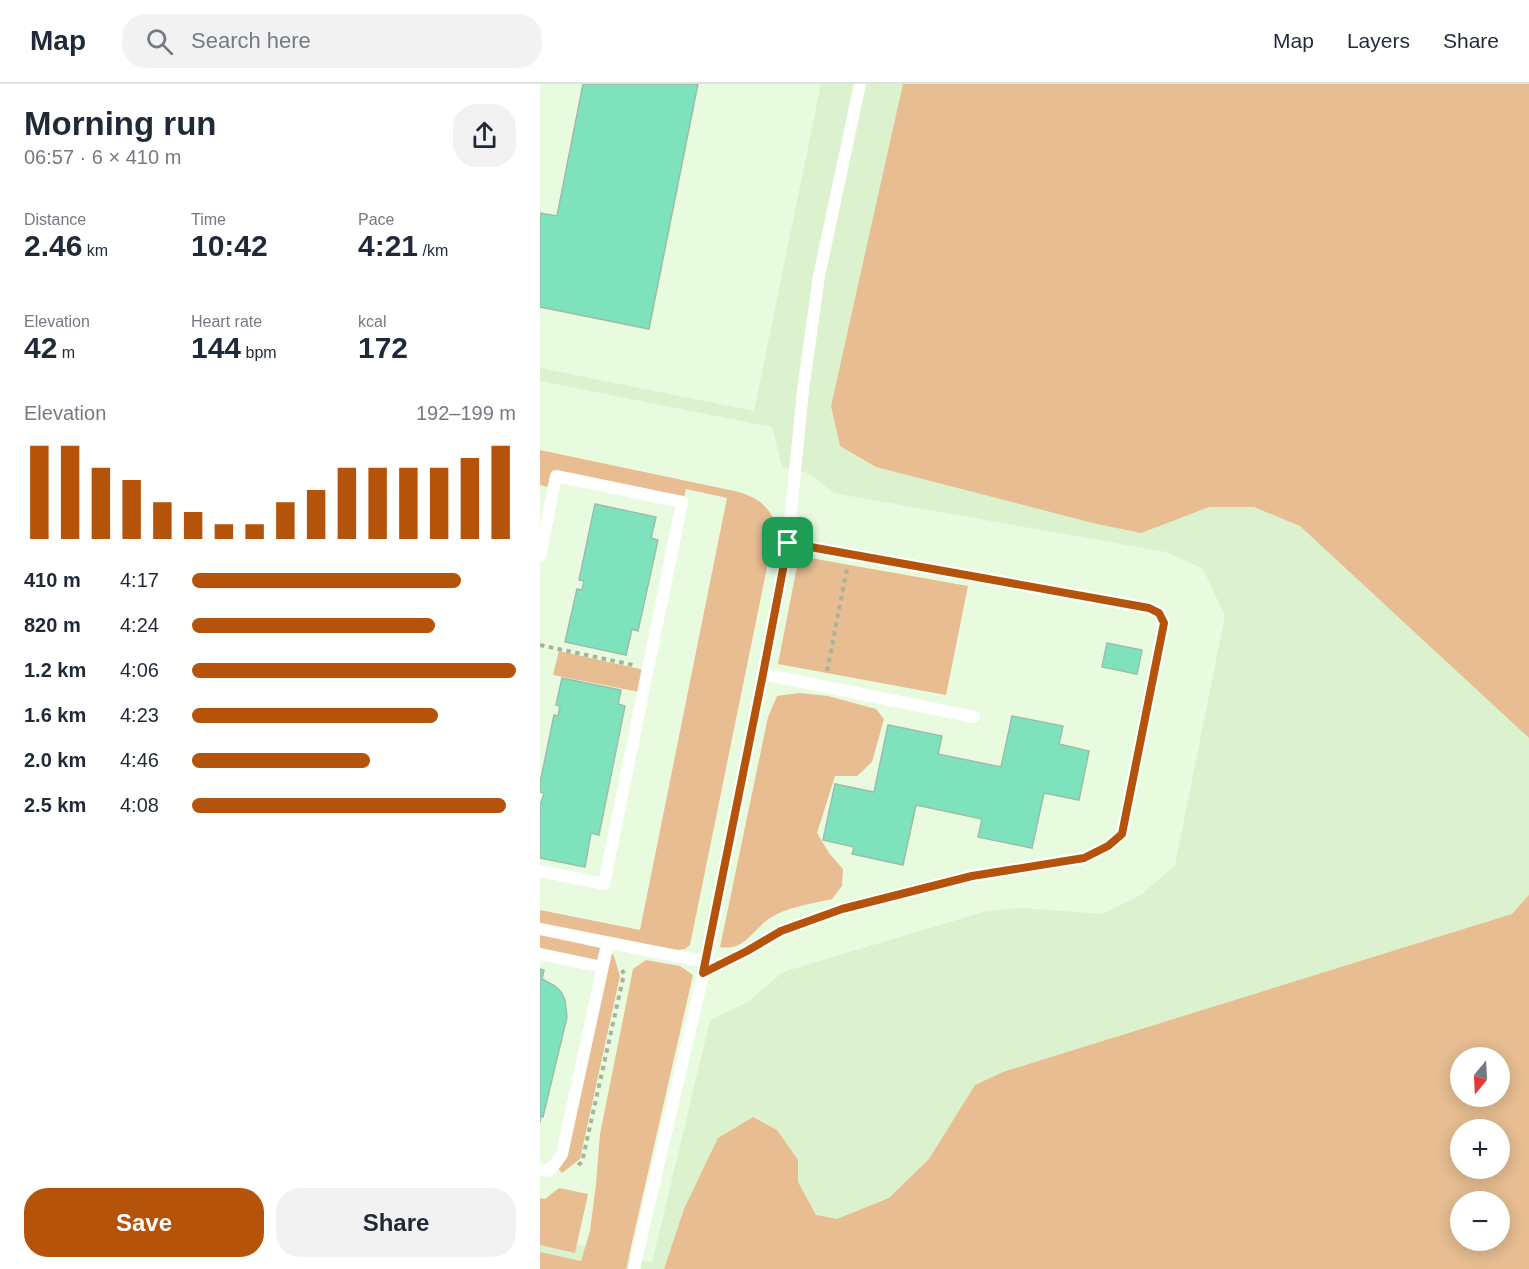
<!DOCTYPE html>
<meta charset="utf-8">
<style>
body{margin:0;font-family:Helvetica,sans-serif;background:#f2f2f3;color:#1f2937;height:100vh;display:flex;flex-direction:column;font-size:22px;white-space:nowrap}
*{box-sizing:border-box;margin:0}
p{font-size:20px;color:#747a83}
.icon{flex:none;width:33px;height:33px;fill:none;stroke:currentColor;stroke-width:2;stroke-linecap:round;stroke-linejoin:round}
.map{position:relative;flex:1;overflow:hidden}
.panel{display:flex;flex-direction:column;background:#fff;width:540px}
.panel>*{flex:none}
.needle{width:39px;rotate:198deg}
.buttons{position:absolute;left:910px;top:963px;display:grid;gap:12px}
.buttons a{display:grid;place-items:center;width:60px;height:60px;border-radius:50%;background:#fff;box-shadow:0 3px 15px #0003;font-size:30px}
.pin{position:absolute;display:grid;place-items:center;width:51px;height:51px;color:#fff;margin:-26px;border-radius:12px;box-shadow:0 3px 9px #0006}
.round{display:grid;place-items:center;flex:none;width:63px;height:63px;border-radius:24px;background:#f2f2f3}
.headline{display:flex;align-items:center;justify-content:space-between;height:102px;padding:0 24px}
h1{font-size:33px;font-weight:600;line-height:45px}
.figures{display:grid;grid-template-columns:repeat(3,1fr);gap:9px;height:102px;padding:6px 24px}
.figures div{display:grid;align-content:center}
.figures b{font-size:30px;font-weight:600}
.figures small{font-size:16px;font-weight:400}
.figures p{font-size:16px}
.chart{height:168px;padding:12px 24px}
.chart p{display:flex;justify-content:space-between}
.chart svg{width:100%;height:108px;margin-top:6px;stroke:#b45309;stroke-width:6}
.cta{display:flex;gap:12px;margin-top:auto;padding:12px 24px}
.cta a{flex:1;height:69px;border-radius:24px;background:#b45309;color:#fff;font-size:24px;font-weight:600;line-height:69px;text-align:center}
.cta a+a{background:#f2f2f3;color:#1f2937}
ul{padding:0 24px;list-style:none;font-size:20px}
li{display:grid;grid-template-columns:96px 72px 1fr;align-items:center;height:45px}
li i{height:15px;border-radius:8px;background:#b45309}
header{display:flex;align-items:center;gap:36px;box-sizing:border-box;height:84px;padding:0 30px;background:#fff;border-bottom:2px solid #e0e1e3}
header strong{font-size:28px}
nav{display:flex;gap:33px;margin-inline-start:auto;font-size:21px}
.search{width:420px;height:54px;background:#f2f2f3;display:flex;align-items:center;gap:15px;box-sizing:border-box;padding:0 21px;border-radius:24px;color:#747a83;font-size:22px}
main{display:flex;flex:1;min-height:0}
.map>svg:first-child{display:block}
</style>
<header>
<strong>Map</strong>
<div class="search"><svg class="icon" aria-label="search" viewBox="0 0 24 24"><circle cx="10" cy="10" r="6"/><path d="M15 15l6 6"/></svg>Search here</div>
<nav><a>Map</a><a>Layers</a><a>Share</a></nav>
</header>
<main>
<section class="panel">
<div class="headline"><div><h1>Morning run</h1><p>06:57 · 6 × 410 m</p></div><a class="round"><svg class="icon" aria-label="share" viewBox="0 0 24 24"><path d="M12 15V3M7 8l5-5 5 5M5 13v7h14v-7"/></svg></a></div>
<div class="figures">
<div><p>Distance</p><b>2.46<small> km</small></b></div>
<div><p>Time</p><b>10:42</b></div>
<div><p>Pace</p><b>4:21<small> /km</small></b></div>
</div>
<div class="figures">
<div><p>Elevation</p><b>42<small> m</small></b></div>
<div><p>Heart rate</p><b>144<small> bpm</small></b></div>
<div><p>kcal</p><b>172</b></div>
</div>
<div class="chart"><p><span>Elevation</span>192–199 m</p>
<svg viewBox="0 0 160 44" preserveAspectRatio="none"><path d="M5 44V6M15 44V6M25 44V15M35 44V20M45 44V29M55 44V33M65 44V38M75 44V38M85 44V29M95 44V24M105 44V15M115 44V15M125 44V15M135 44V15M145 44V11M155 44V6"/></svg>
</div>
<ul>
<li><b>410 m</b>4:17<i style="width:83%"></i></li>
<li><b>820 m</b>4:24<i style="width:75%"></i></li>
<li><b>1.2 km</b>4:06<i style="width:100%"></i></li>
<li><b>1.6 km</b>4:23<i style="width:76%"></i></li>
<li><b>2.0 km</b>4:46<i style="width:55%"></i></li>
<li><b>2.5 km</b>4:08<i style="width:97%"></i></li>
</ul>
<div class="cta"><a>Save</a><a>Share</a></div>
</section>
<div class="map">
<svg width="989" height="1185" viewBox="0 0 989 1185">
<rect width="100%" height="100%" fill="#e9fbdf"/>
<path fill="#dcf1ce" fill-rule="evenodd" d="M 281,0 L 989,0 L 989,1185 L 0,1185 L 0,1151 L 112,1179 L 170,936 L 208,918 L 243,888 L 447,827 L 482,824 L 562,830 L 601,811 L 635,781 L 685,532 L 663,485 L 626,468 L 293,409 L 271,390 L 242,383 L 232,343 L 0,297 L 0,284 L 214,327 ZM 921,974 L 960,974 L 960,1012 L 921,1012 ZM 921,1046 L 960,1046 L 960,1084 L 921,1084 ZM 921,1118 L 960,1118 L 960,1156 L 921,1156 Z"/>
<g fill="#e7bd91" fill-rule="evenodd">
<path d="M 363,0 L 989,0 L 989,654 L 760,442 L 714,423 L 669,423 L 601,449 L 557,440 L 336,383 L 300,362 L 291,322 Z"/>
<path d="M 0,366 L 199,408 C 218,414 227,421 236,439 L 150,861 L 145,865 L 137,866 L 0,840 L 0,826 L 100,846 L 187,414 L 146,405 L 144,413 L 12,387 L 8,403 L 0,401 Z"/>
<path d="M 259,472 L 428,502 L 406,611 L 238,580 Z"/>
<path d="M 19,567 L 104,586 L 99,608 L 13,591 Z"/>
<path d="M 260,609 L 288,612 L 336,625 L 344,635 L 332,678 L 317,692 L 295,692 L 277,749 L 289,769 L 303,785 L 302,802 L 292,815 C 271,820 244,823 226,837 C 211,849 203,867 180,863 L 228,633 L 237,612 Z"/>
<path d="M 989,811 L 989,1185 L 124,1185 L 144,1125 L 178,1054 L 213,1033 L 237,1046 L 258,1076 L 258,1098 L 276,1131 L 297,1135 L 349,1114 L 389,1075 L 435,1001 L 463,988 L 972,830 ZM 921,974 L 960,974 L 960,1012 L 921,1012 ZM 921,1046 L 960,1046 L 960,1084 L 921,1084 ZM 921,1118 L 960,1118 L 960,1156 L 921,1156 Z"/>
<path d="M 0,851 L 60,864 L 57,876 L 0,864 Z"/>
<path d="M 69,866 L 74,872 L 80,892 L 40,1075 L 22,1089 L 17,1083 Z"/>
<path d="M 106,876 L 140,882 L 153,891 L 86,1185 L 0,1185 L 0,1168 L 41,1177 L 50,1147 L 56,1100 L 60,1050 L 93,885 Z"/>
<path d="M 19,1104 L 48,1110 L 35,1169 L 0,1161 L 0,1114 L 5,1115 Z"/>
</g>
<g fill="#7ee3bc" stroke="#9bbdae" stroke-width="1.5">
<path d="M 43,0 L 158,0 L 109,245 L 0,223 L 0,129 L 17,132 Z"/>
<path d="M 55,420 L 116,433 L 111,454 L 118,456 L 98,547 L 92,545 L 86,571 L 25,558 L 37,505 L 42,506 L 44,497 L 39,496 Z"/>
<path d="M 567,559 L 602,566 L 597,590 L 562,583 Z"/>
<path d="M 22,594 L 81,606 L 78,620 L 85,622 L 59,751 L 51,749 L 45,783 L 0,774 L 0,719 L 1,719 L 4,709 L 0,708 L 0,699 L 14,631 L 18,632 L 20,622 L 16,621 Z"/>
<path d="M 472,632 L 523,642 L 519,660 L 549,667 L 539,716 L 504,709 L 492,764 L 438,753 L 442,735 L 376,721 L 363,781 L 312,770 L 314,763 L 283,756 L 295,700 L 334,708 L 348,641 L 402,652 L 398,670 L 461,683 Z"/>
<path d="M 0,885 L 4,886 L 2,895 L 15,902 L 21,908 L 25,916 L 27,933 L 3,1033 L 1,1032 L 0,1038 Z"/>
</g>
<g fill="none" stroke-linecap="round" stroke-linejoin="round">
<g stroke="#a6b49e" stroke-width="4" stroke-dasharray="4.5 4.5" stroke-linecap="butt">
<path d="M 0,561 L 93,581"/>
<path d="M 287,587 L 307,485"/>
<path d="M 38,1081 L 42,1078 L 84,890 L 82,886"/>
</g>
<g stroke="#fff" stroke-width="12">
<path d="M 0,472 L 16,392 L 142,418 L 64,800 L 0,787"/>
<path d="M 223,590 L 434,633"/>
<path d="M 0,845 L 166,878"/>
<path d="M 0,870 L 62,883"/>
<path d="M 163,889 L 207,867 L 241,847 L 302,825 L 432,792 L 544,774 L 568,762 L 582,750 L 624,539 L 619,529 L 609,524 L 248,459"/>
<path d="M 0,1085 L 8,1087 L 16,1079 L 22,1070 L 68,859"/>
<path d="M 94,1185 L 166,878 L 223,590 L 248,459 L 263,306 L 279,192 L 320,0"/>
</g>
</g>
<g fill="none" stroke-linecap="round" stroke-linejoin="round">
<defs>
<path id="route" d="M 248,459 L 609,524 L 619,529 L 624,539 L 582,750 L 568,762 L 544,774 L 432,792 L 302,825 L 241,847 L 207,867 L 163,889 L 223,590 Z"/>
</defs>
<use href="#route" stroke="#fff" stroke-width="12"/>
<use href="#route" stroke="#b45309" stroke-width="8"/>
</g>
</svg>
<div class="buttons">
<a><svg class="needle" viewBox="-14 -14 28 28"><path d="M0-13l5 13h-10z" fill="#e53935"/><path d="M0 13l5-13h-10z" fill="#747a83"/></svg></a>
<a>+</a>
<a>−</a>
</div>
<div class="pin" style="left:248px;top:459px;background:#1e9e55"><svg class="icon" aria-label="arrive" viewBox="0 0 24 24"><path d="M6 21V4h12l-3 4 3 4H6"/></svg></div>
</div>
</main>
